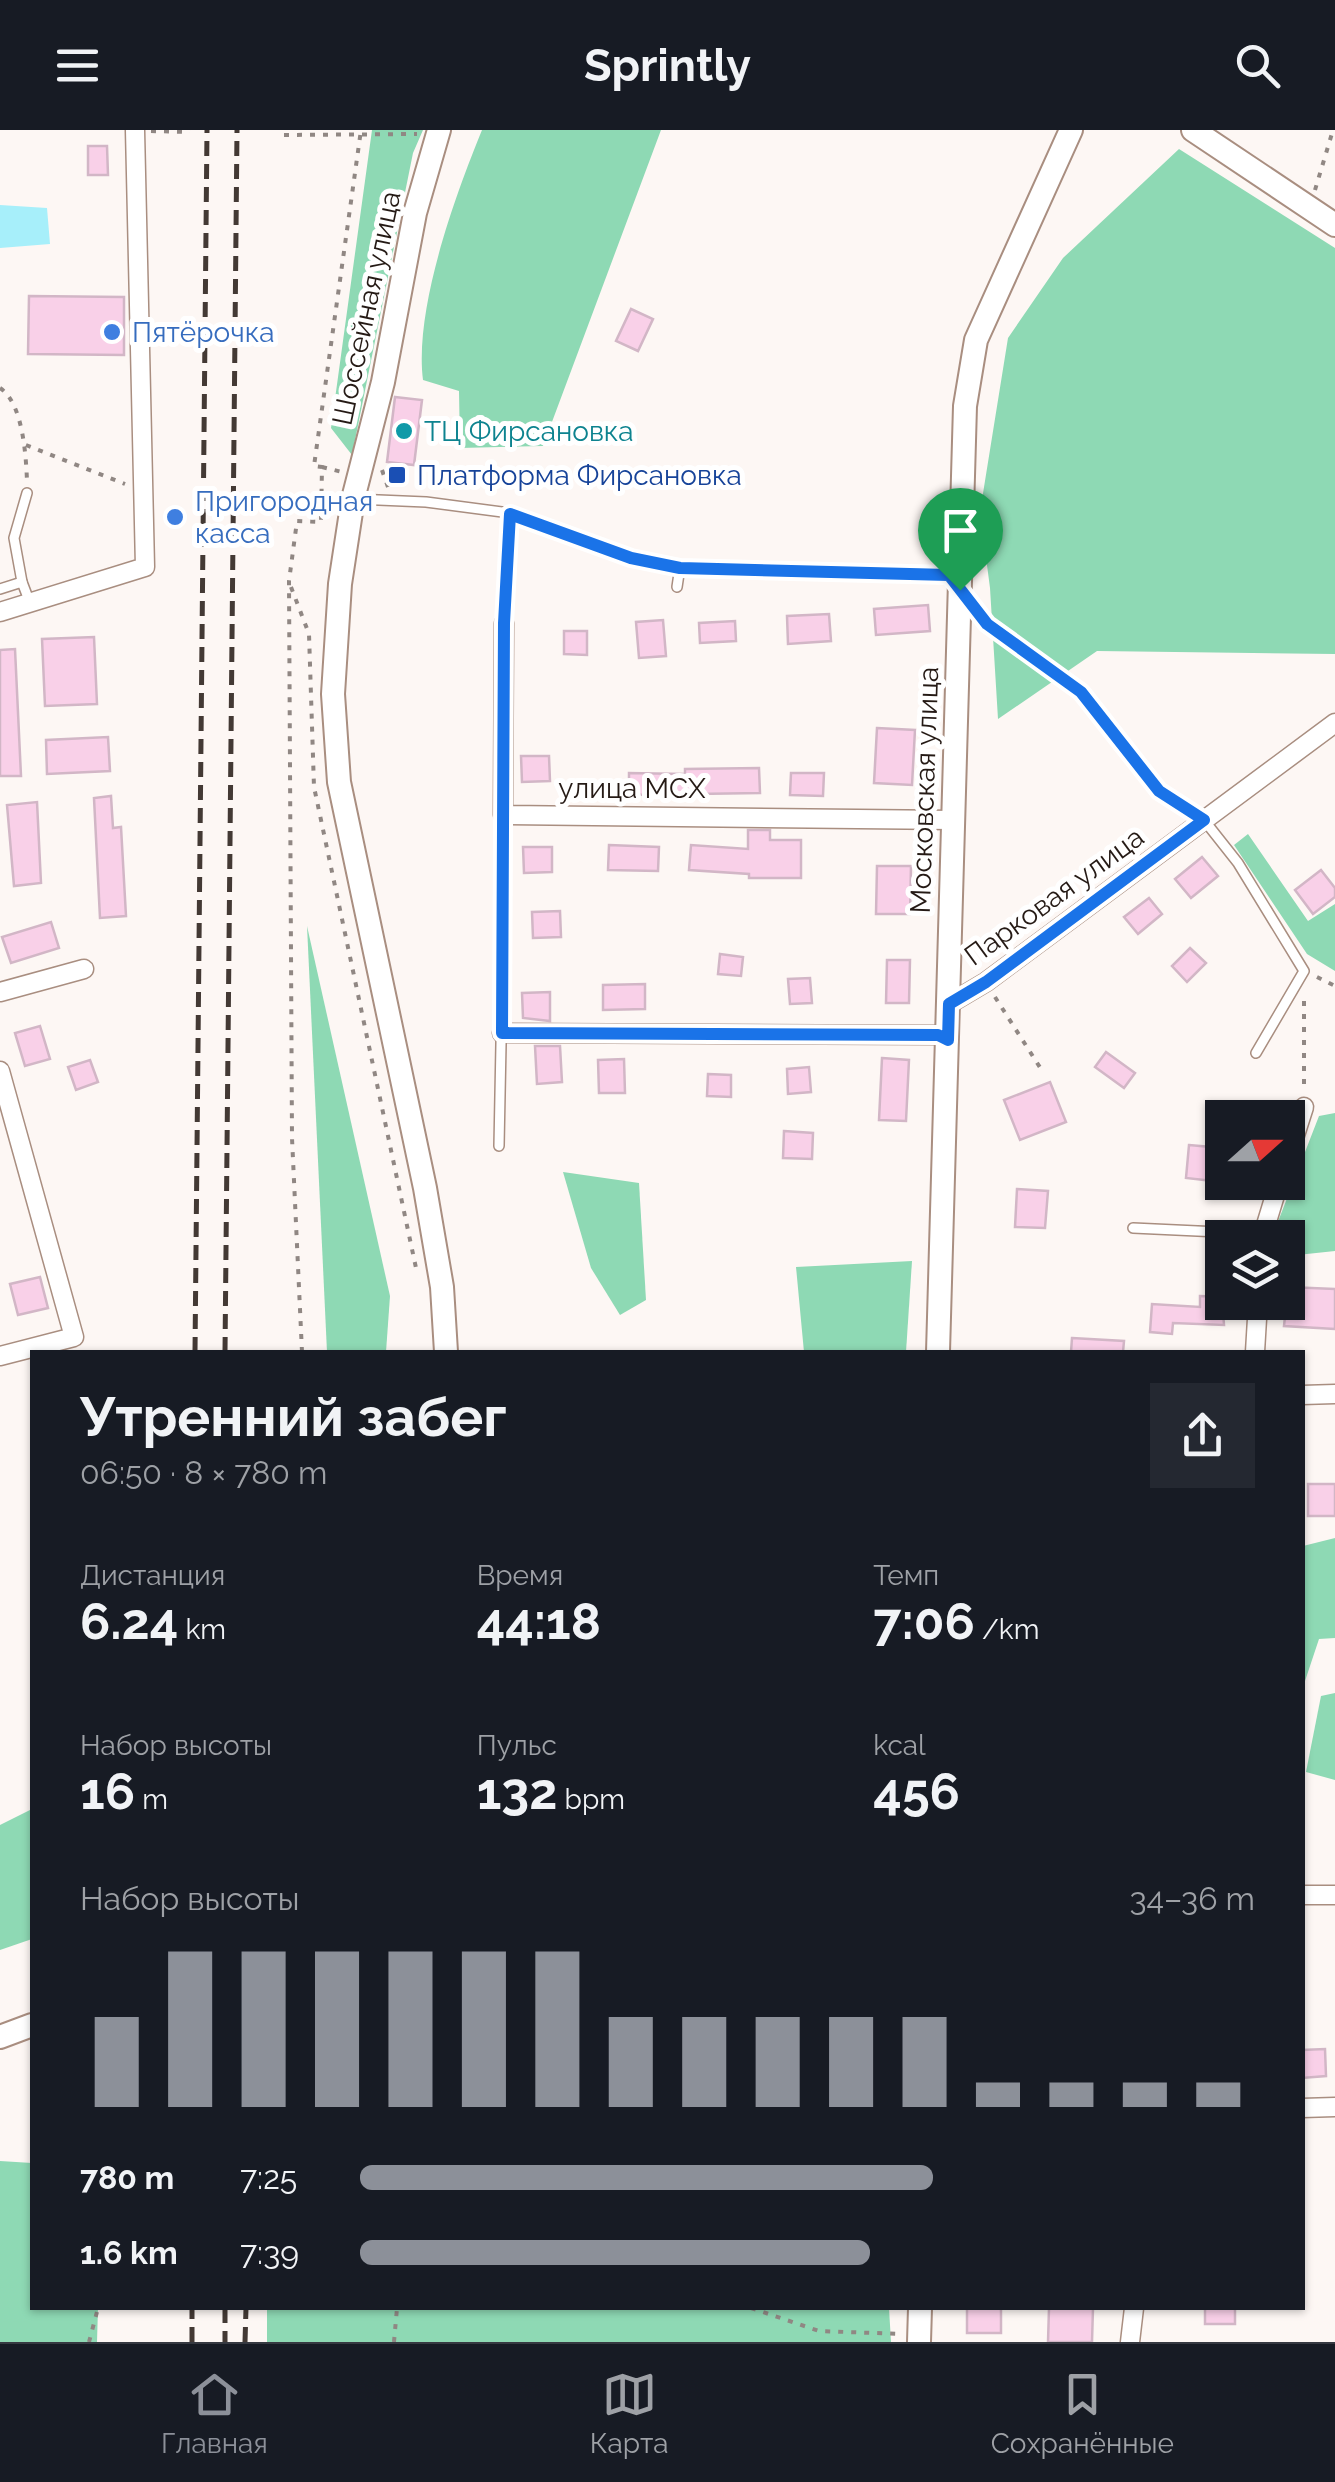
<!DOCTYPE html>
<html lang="ru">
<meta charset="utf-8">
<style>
body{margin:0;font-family:Raleway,sans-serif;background:#242831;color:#f1f3f6;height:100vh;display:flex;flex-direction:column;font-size:38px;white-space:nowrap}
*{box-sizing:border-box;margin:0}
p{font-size:32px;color:#9ea1a6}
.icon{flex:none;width:55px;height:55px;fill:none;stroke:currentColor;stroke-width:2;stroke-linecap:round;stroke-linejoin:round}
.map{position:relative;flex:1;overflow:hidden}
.drawer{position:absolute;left:30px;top:1220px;width:1275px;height:960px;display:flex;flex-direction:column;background:#171b24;border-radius:0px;box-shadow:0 2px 8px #0004}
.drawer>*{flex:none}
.needle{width:65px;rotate:69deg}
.controls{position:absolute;left:1205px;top:970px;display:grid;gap:20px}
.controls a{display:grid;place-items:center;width:100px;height:100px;border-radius:0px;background:#171b24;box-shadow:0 2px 8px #0004;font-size:50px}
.pin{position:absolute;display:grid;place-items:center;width:85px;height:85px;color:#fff;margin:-102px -42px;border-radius:50% 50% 50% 0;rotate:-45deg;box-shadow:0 0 10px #0007}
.pin .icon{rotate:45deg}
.round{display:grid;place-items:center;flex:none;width:105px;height:105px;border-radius:0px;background:#242831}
.summary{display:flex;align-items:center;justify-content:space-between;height:170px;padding:0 50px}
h1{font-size:55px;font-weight:700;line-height:75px}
.stats{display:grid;grid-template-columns:repeat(3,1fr);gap:15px;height:170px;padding:10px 50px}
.stats div{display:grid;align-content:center}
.stats b{font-size:50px;font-weight:700}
.stats small{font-size:28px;font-weight:400}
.stats p{font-size:28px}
.chart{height:280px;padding:20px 50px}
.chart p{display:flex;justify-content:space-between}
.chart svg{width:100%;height:180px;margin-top:10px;stroke:#8c9099;stroke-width:6}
ul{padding:0 50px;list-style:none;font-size:32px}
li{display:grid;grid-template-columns:160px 120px 1fr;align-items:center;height:75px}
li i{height:25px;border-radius:12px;background:#8c9099}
header{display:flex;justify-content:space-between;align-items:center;height:130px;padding:0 50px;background:#171b24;font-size:45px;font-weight:700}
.tabs{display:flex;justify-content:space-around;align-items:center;height:140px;border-top:2px solid #363941;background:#171b24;font-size:28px;color:#9ea1a6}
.tabs a{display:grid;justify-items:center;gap:5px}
.tabs .selected{color:#8c9099}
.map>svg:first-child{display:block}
</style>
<header><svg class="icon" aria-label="menu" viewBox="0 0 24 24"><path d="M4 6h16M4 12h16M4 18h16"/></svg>Sprintly<svg class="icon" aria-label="search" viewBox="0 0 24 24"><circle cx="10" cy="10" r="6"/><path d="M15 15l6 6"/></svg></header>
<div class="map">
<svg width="1335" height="2212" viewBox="0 0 1335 2212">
<rect width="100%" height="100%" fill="#fdf7f4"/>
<g fill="#8ed9b4">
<path d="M 372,0 L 423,0 L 413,23 L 352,325 L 331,298 Z"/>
<path d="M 482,0 L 661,0 L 543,316 L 460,318 L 459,261 L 423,250 C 414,179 455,66 482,0 Z"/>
<path d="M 1179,19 L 1335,118 L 1335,524 L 1097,521 L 998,589 L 990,458 L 980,382 L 1008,208 L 1063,128 Z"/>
<path d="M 1248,704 L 1308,791 L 1335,774 L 1335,841 L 1307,824 L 1234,715 Z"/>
<path d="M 307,796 L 390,1166 L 386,1222 L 327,1222 Z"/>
<path d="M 1335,983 L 1335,1121 L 1288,1126 L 1288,1108 L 1272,1107 L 1319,986 Z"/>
<path d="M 563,1042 L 639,1053 L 646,1170 L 620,1185 L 591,1138 Z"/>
<path d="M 912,1131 L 906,1222 L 804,1222 L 796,1137 Z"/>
<path d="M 1335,1408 L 1335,1508 L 1319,1509 L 1303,1557 L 1303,1416 Z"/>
<path d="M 1335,1563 L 1335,1650 L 1306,1642 L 1321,1566 Z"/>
<path d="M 32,1679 L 32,1809 L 0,1820 L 0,1695 Z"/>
<path d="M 0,2031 L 32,2033 L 32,2178 L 98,2178 L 97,2212 L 0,2212 Z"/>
<path d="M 267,2178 L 889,2178 L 891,2212 L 267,2212 Z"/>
</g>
<path fill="#a7effa" d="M 0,75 L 47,78 L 50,114 L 0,118 Z"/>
<g fill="#f9d0e8" stroke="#d2b6c6" stroke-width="2.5">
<path d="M 88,16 L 107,16 L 108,45 L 88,45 Z"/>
<path d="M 29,166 L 124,167 L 124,225 L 28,224 Z"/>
<path d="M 631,179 L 653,189 L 638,221 L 616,211 Z"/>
<path d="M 395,267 L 422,270 L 414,335 L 387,332 Z"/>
<path d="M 928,475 L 930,501 L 876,505 L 874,479 Z"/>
<path d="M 829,484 L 831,511 L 788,514 L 787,486 Z"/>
<path d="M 663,490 L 666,526 L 639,528 L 636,492 Z"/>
<path d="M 735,491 L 736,511 L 700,513 L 699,493 Z"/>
<path d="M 564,501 L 587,501 L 587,525 L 564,524 Z"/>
<path d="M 94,507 L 97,574 L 45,576 L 42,509 Z"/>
<path d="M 15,519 L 21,646 L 0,646 L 0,520 Z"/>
<path d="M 877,598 L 915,600 L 912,655 L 874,653 Z"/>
<path d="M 108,607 L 110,641 L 47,644 L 46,610 Z"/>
<path d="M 521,626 L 549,626 L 550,651 L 522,652 Z"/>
<path d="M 759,638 L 760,663 L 629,665 L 629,643 L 685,644 L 685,639 Z"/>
<path d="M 791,643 L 824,643 L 823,666 L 790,665 Z"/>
<path d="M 111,666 L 113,698 L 121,697 L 126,786 L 100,788 L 94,668 Z"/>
<path d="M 37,672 L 41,753 L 14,756 L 7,675 Z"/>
<path d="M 748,700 L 770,700 L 770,710 L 801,710 L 801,748 L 749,748 L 749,744 L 689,740 L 691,715 L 748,719 Z"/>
<path d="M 609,715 L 659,717 L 658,741 L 608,740 Z"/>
<path d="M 523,717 L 552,717 L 552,742 L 524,743 Z"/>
<path d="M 1202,727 L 1218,746 L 1191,768 L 1175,749 Z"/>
<path d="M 877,736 L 911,736 L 910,784 L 876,784 Z"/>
<path d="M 1321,740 L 1335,758 L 1335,767 L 1313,784 L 1295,760 Z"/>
<path d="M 1149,768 L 1162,784 L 1138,804 L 1124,787 Z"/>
<path d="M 560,781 L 561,807 L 533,808 L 532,782 Z"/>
<path d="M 51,792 L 59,818 L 11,833 L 2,807 Z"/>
<path d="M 1190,818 L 1206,833 L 1187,852 L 1172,836 Z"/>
<path d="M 720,824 L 743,827 L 741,846 L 718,844 Z"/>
<path d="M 887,830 L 910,830 L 909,873 L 886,873 Z"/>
<path d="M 810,848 L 812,873 L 790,874 L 788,849 Z"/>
<path d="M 645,854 L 645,879 L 603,880 L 603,855 Z"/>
<path d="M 550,862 L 550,891 L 523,888 L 522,863 Z"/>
<path d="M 40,896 L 50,929 L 25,936 L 15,903 Z"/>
<path d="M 535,916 L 560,916 L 562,952 L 537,954 Z"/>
<path d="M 1106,922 L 1135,943 L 1124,958 L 1095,937 Z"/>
<path d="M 882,928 L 909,930 L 906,991 L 879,990 Z"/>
<path d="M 624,929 L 625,963 L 599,963 L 598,930 Z"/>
<path d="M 90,930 L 98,952 L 76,960 L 68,937 Z"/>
<path d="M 809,937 L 811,962 L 788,964 L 787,939 Z"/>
<path d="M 708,944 L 731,945 L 731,967 L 707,966 Z"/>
<path d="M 1050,952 L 1066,992 L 1020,1010 L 1004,970 Z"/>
<path d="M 784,1001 L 813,1003 L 812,1029 L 783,1028 Z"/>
<path d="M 1189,1015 L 1222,1018 L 1222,1052 L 1186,1048 Z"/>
<path d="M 1017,1059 L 1048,1061 L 1045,1098 L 1015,1097 Z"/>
<path d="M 40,1147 L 48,1178 L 18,1185 L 10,1154 Z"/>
<path d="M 1288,1157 L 1335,1159 L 1335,1199 L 1284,1196 Z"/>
<path d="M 1200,1166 L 1222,1167 L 1224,1195 L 1173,1193 L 1172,1204 L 1150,1202 L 1152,1174 L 1200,1177 Z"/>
<path d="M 1072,1208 L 1124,1211 L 1123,1222 L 1071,1222 Z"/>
<rect x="1308" y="1354" width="27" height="32"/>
<path d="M 1325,1919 L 1326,1946 L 1302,1948 L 1302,1920 Z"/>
<rect x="967" y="2178" width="34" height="25"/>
<path d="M 1049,2178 L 1093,2178 L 1092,2212 L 1048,2212 Z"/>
<rect x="1205" y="2178" width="30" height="16"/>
</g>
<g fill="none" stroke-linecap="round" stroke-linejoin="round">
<defs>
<g id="service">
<path d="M 355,369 L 426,372 L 510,383 L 631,429 L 680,437 L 822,444"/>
<path d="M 22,452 L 14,408 L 27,363"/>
<path d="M 677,457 L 680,437"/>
<path d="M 0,459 L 22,452 L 30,473"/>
<path d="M 1204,690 L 1238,733 L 1304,841 L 1256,923"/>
<path d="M 502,821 L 503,685"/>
<path d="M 499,1016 L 502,863"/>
<path d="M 1133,1098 L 1262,1104"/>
</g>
<g id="minor">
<path d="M 0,482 L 145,437 L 135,0"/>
<path d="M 504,493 L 503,685 L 953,690"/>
<path d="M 0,862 L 84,839"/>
<path d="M 949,874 L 986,852 L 1335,593"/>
<path d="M 502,903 L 937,905 L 948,910"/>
<path d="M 0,941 L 74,1207 L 0,1226"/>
<path d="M 1288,1027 L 1304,977"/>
<path d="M 1262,1108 L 1279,1052"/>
<path d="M 1255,1222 L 1258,1172"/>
<path d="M 1302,1265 L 1335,1264"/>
<path d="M 1302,1765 L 1335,1765"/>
<path d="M 1302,1978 L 1335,1977"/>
<path d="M 1130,2212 L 1134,2178"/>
</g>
<g id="tertiary">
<path d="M 439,0 L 415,83 L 383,252 L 353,369 L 340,454 L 333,564 L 339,652 L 425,1058 L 442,1157 L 446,1222"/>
<path d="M 1193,0 L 1335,95"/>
<path d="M 938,1222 L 965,276 L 976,210 L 1071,0"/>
<path d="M 0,1907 L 32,1895"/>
<path d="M 919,2212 L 920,2178"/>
</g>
</defs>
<use href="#service" stroke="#a98e80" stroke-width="12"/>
<use href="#minor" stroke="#a98e80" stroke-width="21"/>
<use href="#tertiary" stroke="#a98e80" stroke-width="26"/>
<g stroke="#908783" stroke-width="4" stroke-dasharray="5 8" stroke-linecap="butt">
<path d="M 151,1 L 190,2"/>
<path d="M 284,5 L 417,4"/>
<path d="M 1315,60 L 1333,0"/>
<path d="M 0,258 C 23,273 26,326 27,351"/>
<path d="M 26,315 L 125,354"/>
<path d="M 322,337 L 342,342"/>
<path d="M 382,340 L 388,357"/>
<path d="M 836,444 L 942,445"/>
<path d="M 291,457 L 309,504 L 314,657 L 416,1138"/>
<path d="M 505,479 L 509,398"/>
<path d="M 978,482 L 987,494 L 1081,562 L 1159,661 L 1188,679"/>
<path d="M 1317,847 L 1335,856"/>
<path d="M 995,867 L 1041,939"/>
<path d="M 1304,871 L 1304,962"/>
<path d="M 302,1222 L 292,1008 L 289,451 L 297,391 L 321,392 L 322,337 L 314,336 L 361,0"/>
<path d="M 751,2178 L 819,2201 L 902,2204"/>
<path d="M 89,2212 L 98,2178"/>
<path d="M 394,2212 L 397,2178"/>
</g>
<use href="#service" stroke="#fff" stroke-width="9"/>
<use href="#minor" stroke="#fff" stroke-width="18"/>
<use href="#tertiary" stroke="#fff" stroke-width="22"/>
<g stroke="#433934" stroke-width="5" stroke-dasharray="15 8" stroke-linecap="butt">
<path d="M 195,1222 L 207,0"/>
<path d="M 225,1222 L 237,0"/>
<path d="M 225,2178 L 225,2212"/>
<path d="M 192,2212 L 192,2178"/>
<path d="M 245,2212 L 246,2178"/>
</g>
</g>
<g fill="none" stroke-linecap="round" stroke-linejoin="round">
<defs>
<path id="route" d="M 510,384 L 631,428 L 680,438 L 949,445 L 987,494 L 1081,562 L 1159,661 L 1204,690 L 986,852 L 949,874 L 948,910 L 938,905 L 502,903 L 504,493 Z"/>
</defs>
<use href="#route" stroke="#fff" stroke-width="20"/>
<use href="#route" stroke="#1a73e8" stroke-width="12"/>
</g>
<g fill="#3f7fe0" stroke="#fff" stroke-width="4">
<circle cx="112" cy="202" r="10"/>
<circle cx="175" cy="387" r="10"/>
</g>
<circle fill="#0f9aa8" stroke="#fff" stroke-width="4" cx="404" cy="301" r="10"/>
<rect fill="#1a4fb4" stroke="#fff" stroke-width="4" x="387" y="335" width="20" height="20" rx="5"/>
<g text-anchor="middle" stroke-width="10" stroke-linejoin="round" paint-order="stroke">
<g font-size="28" fill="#251a15" stroke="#fff">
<text transform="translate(366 178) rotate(-78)" y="10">Шоссейная улица</text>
<text x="632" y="668">улица МСХ</text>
<text transform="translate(924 660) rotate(-88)" y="10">Московская улица</text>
<text transform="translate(1054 766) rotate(-36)" y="10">Парковая улица</text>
</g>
<g font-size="28" fill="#366cbe" stroke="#fff" text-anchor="start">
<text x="132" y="212">Пятёрочка</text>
<text x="195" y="381">Пригородная<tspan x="195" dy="32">касса</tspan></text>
</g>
<g font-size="28" fill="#0d838f" stroke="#fff" text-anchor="start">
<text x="424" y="311">ТЦ Фирсановка</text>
</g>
<g font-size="28" fill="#164399" stroke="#fff" text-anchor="start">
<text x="417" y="355">Платформа Фирсановка</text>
</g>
</g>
</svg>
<div class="controls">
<a><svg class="needle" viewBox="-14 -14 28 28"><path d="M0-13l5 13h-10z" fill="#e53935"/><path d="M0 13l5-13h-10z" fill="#9ea1a6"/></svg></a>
<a><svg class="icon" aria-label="layers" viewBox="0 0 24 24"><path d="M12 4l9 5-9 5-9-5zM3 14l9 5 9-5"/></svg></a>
</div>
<div class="pin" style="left:960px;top:460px;background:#1e9e55"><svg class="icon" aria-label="arrive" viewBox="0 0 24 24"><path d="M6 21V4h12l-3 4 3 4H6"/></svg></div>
<section class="drawer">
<div class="summary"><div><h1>Утренний забег</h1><p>06:50 · 8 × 780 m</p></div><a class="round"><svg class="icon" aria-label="share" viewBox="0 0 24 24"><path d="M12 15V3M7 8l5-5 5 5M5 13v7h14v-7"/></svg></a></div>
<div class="stats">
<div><p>Дистанция</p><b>6.24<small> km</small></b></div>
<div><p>Время</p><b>44:18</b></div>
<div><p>Темп</p><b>7:06<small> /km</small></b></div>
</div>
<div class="stats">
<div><p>Набор высоты</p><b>16<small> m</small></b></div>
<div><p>Пульс</p><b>132<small> bpm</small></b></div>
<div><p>kcal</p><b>456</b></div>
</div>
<div class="chart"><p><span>Набор высоты</span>34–36 m</p>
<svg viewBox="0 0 160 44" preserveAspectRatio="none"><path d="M5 44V22M15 44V6M25 44V6M35 44V6M45 44V6M55 44V6M65 44V6M75 44V22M85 44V22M95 44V22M105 44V22M115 44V22M125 44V38M135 44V38M145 44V38M155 44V38"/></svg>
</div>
<ul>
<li><b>780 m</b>7:25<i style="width:64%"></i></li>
<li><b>1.6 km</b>7:39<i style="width:57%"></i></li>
</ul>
</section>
</div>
<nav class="tabs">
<a class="selected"><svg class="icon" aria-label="home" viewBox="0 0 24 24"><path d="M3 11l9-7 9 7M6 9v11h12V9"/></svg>Главная</a>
<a><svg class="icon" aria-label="map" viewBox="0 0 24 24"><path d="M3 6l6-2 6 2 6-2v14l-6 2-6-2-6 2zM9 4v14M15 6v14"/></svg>Карта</a>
<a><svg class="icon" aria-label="saved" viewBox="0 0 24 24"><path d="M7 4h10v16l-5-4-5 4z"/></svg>Сохранённые</a>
</nav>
